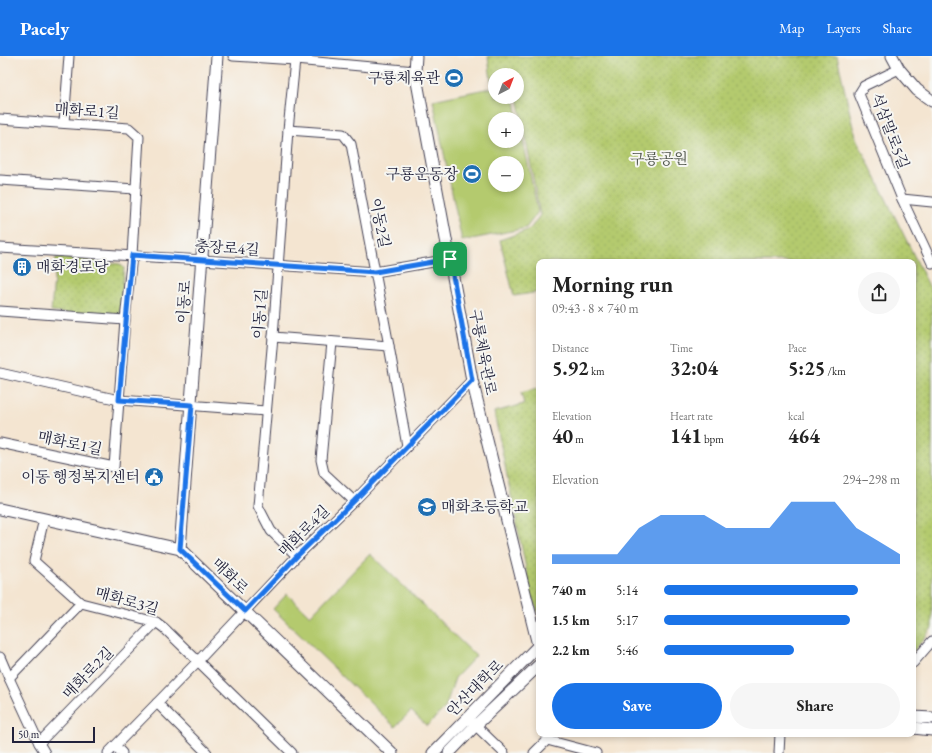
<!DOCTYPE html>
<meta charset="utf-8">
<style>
body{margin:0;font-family:"EB Garamond","Noto Serif KR",serif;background:#f6f6f6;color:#222;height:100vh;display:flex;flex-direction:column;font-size:15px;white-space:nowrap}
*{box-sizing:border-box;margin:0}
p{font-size:13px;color:#767676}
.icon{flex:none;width:22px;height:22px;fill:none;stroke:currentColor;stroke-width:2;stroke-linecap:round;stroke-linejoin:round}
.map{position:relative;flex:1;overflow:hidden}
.sheet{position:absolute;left:536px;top:203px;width:380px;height:478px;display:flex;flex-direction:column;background:#fff;border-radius:8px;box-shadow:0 2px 6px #0003}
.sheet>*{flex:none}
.needle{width:26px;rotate:42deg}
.fabs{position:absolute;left:488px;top:12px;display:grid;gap:8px}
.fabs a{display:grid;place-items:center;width:36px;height:36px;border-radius:50%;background:#fff;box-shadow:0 2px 6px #0003;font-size:20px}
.scale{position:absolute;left:12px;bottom:10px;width:83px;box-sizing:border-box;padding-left:4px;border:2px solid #22223b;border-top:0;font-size:11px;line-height:14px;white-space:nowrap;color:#22223b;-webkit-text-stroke:3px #f6f6f2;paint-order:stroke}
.pin{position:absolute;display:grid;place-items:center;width:34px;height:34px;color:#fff;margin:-17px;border-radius:8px;box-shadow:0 2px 6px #0006}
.round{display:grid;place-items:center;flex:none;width:42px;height:42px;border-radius:21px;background:#f6f6f6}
.head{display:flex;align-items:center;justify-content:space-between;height:68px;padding:0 16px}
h1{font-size:22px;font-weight:700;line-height:30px}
.metrics{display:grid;grid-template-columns:repeat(3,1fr);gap:6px;height:68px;padding:4px 16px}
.metrics div{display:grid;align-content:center}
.metrics b{font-size:20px;font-weight:700}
.metrics small{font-size:11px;font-weight:400}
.metrics p{font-size:11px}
.chart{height:112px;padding:8px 16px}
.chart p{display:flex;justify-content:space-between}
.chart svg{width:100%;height:72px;margin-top:4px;fill:#1a73e8;opacity:.7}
.primary-button{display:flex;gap:8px;margin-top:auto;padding:8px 16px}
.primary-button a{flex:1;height:46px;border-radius:24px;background:#1a73e8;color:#fff;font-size:16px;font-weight:700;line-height:46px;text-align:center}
.primary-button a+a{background:#f6f6f6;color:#222}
ul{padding:0 16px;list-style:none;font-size:13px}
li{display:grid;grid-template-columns:64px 48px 1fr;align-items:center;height:30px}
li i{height:10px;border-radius:5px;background:#1a73e8}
header{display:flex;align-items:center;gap:24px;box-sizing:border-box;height:56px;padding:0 20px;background:#1a73e8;color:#fff}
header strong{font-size:19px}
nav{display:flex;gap:22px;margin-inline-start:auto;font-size:14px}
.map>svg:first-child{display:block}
</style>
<header>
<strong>Pacely</strong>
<nav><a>Map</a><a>Layers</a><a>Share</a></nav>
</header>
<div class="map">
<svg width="932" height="697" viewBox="0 0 932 697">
<defs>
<pattern id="park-dots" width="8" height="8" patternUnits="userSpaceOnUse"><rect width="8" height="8" fill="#b4ca6e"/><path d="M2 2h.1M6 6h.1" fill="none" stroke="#9aad60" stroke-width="1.8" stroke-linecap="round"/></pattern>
</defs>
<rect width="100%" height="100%" fill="#f6f6f2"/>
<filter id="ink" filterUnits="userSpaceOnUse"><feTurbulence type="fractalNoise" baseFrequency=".025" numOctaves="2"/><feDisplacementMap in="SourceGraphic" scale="8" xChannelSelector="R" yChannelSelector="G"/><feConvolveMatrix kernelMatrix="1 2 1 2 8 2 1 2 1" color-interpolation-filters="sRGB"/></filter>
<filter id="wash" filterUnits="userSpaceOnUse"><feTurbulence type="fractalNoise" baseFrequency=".012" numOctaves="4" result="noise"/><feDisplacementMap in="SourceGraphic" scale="16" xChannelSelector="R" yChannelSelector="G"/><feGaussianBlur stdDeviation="0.9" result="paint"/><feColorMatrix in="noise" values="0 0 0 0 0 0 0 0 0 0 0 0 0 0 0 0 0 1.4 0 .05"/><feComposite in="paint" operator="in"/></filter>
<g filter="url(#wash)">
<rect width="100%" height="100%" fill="#f4e5d1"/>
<g fill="#b4ca6e" stroke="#6b7654" fill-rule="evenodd">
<path d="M 495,31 L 495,41 L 514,41 L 538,156 L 526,172 L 462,185 L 433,44 ZM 495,63 L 517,63 L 517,85 L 495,85 ZM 495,107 L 517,107 L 517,129 L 495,129 Z"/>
<path d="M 370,498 L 476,600 L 455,622 L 445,652 L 427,670 L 411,655 L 395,671 L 273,553 L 287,538 L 310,560 Z"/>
</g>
<g fill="url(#park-dots)" stroke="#6b7654">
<path d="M 488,0 L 837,0 L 855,80 L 932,236 L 932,572 L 913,596 L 913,206 L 539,206 L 539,236 L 514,240 L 500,184 L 530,173 L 540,159 L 517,36 L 517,19 L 495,19 L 495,24 L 491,25 Z"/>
<path d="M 56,201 L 120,208 L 124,212 L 120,259 L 115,262 L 51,256 Z"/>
<path d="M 539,332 L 539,559 L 532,542 L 494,356 L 524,348 L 521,337 Z"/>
</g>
</g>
<g filter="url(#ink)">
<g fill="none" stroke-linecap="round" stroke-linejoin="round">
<defs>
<g id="minor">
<path d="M 233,0 L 295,4 L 415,15"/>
<path d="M 295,4 L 288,74 L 273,281 L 258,450 L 271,475 L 297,500"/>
<path d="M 899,13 L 864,30 L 859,38 L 902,143 L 932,207"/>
<path d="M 0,63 L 129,72 L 139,81 L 132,199 L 125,264 L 114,411 L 0,387"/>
<path d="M 64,67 L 69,0"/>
<path d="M 288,74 L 343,78 L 351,88 L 389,290 L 407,390"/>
<path d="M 0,124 L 135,133"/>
<path d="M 902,143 L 932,146"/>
<path d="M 0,192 L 202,204 L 375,216 L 450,203"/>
<path d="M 0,255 L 125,264"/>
<path d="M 273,281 L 389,290"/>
<path d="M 332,286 L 321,404 L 324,417 L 354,445"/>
<path d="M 0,317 L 119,344 L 266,355"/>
<path d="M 44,463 L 34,505 L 81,547 L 156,566 L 164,572 L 292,697"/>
<path d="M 0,601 L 9,622 L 39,687 L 45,697"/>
<path d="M 913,607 L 932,585"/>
<path d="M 9,622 L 81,547"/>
<path d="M 157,647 L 207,697"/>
<path d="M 471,665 L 504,697"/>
<path d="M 39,687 L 156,566"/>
<path d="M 115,690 L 122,697"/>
<path d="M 108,697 L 198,605 L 297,500 L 354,445 L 472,324"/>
<path d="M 534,697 L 547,684 L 596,697"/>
<path d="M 779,697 L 780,678"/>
</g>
<g id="tertiary">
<path d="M 416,0 L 415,15 L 472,324 L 539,593"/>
<path d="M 892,0 L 899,13 L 917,34 L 932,45"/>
<path d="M 0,453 L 180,493 L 392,697"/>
<path d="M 180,493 L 217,0"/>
<path d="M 913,661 L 932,662"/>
<path d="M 913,672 L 932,674"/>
<path d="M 433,697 L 538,590 L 539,590"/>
<path d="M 449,697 L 476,669 L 539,609"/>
</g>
</defs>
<use href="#minor" stroke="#423f52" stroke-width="11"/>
<use href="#tertiary" stroke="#423f52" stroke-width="13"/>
<use href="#minor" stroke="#fff" stroke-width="9"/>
<use href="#tertiary" stroke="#fff" stroke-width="11"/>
</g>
</g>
<g fill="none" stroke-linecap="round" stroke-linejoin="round" filter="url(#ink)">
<defs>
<path id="route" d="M 132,199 L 375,216 L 450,203 L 472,324 L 354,445 L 297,500 L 245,555 L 180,493 L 192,349 L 119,344 Z"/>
</defs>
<use href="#route" stroke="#fff" stroke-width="8"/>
<use href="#route" stroke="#1a73e8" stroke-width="5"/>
</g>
<defs>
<symbol id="stadium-disc" viewBox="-11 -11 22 22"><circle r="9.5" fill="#1f6fb2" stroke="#f6f6f2"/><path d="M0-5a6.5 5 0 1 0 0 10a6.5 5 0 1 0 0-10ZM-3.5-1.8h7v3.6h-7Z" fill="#fff"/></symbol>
<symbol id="building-disc" viewBox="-11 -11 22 22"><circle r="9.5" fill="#1f6fb2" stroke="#f6f6f2"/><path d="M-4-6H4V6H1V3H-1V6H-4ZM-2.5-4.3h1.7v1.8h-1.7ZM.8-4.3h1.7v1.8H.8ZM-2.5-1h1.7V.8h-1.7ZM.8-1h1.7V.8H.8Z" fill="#fff"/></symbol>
<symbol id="civic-disc" viewBox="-11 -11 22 22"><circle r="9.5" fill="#1f6fb2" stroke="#f6f6f2"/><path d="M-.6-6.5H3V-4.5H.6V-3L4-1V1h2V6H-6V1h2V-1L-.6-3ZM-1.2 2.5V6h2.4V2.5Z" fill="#fff"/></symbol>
<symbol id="school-disc" viewBox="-11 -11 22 22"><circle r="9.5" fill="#1f6fb2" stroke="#f6f6f2"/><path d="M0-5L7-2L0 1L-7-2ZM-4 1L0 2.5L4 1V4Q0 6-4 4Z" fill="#fff"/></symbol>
</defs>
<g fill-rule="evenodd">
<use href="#stadium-disc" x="443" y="11" width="22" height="22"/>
<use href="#stadium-disc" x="461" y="107" width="22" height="22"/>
<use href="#building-disc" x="11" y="200" width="22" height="22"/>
<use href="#civic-disc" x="143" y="410" width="22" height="22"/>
<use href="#school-disc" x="416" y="440" width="22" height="22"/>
</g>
<g text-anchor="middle" stroke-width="4" stroke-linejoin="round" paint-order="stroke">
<g font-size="15" fill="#22223b" stroke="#f6f6f2" text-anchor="end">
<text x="440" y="27">구룡체육관</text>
<text x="458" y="123">구룡운동장</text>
<text x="36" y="216" text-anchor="start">매화경로당</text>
<text x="140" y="426">이동 행정복지센터</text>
<text x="441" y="456" text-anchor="start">매화초등학교</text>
</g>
<g font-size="15" fill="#22223b" stroke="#f6f6f2">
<text transform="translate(87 55) rotate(4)" y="5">매화로1길</text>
<text transform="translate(890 75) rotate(69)" y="5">석삼말로5길</text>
<text transform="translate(380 167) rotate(79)" y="5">이동2길</text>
<text transform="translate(227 192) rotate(4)" y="5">충장로4길</text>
<text transform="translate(184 246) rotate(-86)" y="5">이동로</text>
<text transform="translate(260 258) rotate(-86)" y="5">이동1길</text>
<text transform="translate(483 296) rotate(79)" y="5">구룡체육관로</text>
<text transform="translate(70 387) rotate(12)" y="5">매화로1길</text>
<text transform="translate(304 475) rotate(-45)" y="5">매화로4길</text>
<text transform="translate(230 520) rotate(44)" y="5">매화로</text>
<text transform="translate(127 545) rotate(16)" y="5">매화로3길</text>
<text transform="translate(88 617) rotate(-46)" y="5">매화로2길</text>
<text transform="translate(475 632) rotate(-45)" y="5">안산대학로</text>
</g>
<g font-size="15" fill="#4e544a" stroke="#f6f6f2">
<text x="659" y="108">구룡공원</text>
</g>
</g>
</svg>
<div class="fabs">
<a><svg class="needle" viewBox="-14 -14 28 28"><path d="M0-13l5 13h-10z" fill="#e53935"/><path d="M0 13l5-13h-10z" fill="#767676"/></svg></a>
<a>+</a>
<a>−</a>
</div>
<div class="scale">50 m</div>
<div class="pin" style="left:450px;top:203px;background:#1e9e55"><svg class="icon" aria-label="arrive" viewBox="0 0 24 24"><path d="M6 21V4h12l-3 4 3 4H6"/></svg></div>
<section class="sheet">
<div class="head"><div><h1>Morning run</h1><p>09:43 · 8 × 740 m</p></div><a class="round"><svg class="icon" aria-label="share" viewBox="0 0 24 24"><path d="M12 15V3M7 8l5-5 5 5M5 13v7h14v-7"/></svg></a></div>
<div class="metrics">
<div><p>Distance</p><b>5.92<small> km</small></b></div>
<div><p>Time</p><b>32:04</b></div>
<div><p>Pace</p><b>5:25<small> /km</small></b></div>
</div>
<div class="metrics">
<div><p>Elevation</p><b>40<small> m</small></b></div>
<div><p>Heart rate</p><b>141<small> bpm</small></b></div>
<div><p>kcal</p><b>464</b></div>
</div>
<div class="chart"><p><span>Elevation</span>294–298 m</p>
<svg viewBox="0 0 160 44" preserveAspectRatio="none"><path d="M0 44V38L10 38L20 38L30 38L40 22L50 14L60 14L70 14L80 22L90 22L100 22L110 6L120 6L130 6L140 22L150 30L160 38V44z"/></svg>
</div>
<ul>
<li><b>740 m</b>5:14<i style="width:82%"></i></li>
<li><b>1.5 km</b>5:17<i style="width:79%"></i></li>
<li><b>2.2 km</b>5:46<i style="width:55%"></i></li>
</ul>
<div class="primary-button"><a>Save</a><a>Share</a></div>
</section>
</div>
